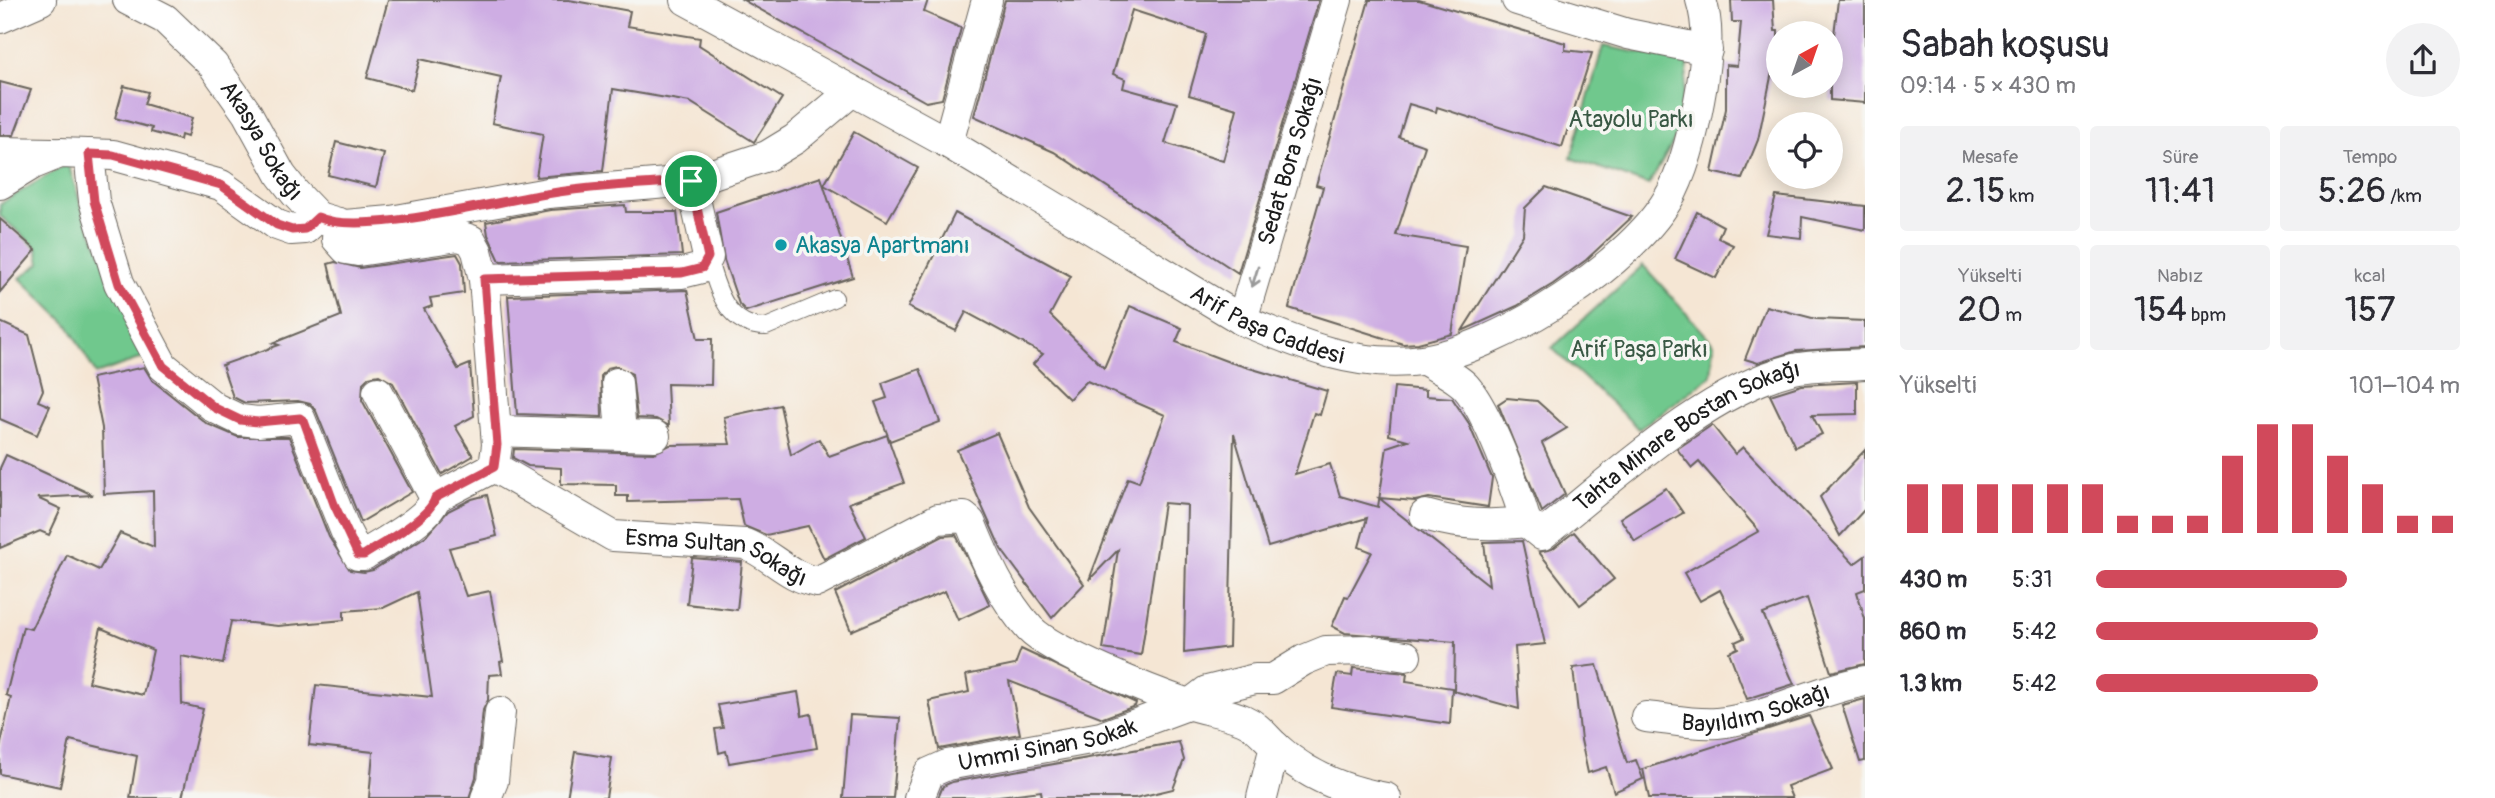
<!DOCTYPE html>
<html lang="tr">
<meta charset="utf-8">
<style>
body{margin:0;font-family:Pangolin,sans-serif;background:#f2f2f3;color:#2b2b33;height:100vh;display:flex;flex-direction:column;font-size:26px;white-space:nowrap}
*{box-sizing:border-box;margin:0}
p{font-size:23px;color:#7c7c81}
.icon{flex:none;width:38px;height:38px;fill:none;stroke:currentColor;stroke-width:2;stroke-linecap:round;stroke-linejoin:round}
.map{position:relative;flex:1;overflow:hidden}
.drawer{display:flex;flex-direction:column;background:#fff;width:630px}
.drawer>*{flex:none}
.needle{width:46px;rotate:40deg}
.buttons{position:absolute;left:1766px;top:21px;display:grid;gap:14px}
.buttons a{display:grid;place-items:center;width:77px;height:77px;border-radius:50%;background:#fff;box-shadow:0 4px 18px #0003;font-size:35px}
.pin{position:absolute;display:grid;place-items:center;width:60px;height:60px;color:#fff;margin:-30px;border:4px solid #fff;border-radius:50%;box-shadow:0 2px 7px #0007}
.round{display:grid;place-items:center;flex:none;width:74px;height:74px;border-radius:37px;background:#f2f2f3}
.summary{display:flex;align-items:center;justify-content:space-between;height:119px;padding:0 35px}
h1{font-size:38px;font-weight:600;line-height:52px}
.metrics{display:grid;grid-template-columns:repeat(3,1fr);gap:10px;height:119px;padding:7px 35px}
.metrics div{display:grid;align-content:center;border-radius:7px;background:#f2f2f3;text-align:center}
.metrics b{font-size:35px;font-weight:600}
.metrics small{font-size:19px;font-weight:400}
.metrics p{font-size:19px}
.chart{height:196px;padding:14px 35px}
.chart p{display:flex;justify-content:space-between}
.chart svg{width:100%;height:126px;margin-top:7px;stroke:#d1495b;stroke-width:6}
ul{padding:0 35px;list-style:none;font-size:23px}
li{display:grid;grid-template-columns:112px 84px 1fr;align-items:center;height:52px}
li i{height:18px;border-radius:9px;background:#d1495b}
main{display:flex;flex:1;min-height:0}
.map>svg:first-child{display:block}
</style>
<main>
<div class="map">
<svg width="1865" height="798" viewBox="0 0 1865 798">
<rect width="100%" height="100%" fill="#f6f6f2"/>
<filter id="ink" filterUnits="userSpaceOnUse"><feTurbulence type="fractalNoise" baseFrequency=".0143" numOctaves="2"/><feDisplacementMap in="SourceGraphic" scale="14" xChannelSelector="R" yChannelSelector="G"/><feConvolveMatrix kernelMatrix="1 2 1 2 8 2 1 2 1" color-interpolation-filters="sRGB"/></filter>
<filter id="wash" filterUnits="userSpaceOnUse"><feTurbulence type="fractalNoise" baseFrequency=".00686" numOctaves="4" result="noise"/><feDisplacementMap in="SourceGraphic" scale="28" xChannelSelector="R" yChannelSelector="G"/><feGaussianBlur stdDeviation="1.57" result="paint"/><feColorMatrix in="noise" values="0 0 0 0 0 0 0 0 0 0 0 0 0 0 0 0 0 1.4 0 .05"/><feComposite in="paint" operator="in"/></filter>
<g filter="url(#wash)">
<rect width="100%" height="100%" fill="#f5e6d4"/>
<g fill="#70c88d" stroke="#467254" stroke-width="2">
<path d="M 1603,46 L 1689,62 L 1675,139 L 1649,185 L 1571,158 Z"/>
<path d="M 68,163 L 84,215 L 148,356 L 96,374 L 68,325 L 20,278 L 40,263 L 37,248 L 0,216 L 0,204 Z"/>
<path d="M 1643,265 L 1714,344 L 1711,376 L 1639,429 L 1552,348 Z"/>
</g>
<g id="blocks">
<g fill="#ceade3" fill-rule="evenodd">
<path d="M 388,0 L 569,0 L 630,11 L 627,26 L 700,38 L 699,45 L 782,98 L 754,142 L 690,102 L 613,89 L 603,171 L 536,177 L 543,134 L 492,123 L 501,77 L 420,59 L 412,90 L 367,78 Z"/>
<path d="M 743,0 L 928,0 L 924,12 L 961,28 L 942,99 L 926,102 Z"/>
<path d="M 1005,0 L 1319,0 L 1238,273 L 1054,152 L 974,116 ZM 1132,10 L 1206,34 L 1189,95 L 1237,109 L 1223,161 L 1165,143 L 1177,103 L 1123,88 L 1125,79 L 1113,74 Z"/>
<path d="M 1369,0 L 1419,0 L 1565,43 L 1565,50 L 1592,53 L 1562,147 L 1437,107 L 1436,112 L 1409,104 L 1399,137 L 1425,146 L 1396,235 L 1466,246 L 1452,334 L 1418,343 L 1403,344 L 1289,308 L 1323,187 L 1316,185 Z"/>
<path d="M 1731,0 L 1773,0 L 1775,31 L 1778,31 L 1778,68 L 1773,67 L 1758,140 L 1742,179 L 1712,172 L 1726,109 L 1726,65 L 1737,66 L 1741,22 L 1732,22 Z"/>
<path d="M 1838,0 L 1865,0 L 1865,103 L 1830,100 L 1830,34 L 1834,35 Z"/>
<path d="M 0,82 L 31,90 L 14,135 L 0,135 Z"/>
<path d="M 124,86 L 148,92 L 144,104 L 192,118 L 187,137 L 181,135 L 180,140 L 151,132 L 152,128 L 115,118 Z"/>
<path d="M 854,132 L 918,168 L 887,221 L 824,185 Z"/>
<path d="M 336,142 L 384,154 L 376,187 L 328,175 Z"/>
<path d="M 821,177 L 853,277 L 746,311 L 739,304 L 724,260 L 716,212 Z"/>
<path d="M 1546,187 L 1632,217 L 1586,260 L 1553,284 L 1517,306 L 1462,331 L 1523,235 L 1525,208 Z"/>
<path d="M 1776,196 L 1865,206 L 1865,230 L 1802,217 L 1801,238 L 1766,234 Z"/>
<path d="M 625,205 L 626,212 L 677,212 L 682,255 L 500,261 L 488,235 L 486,222 L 550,210 Z"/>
<path d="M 1697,212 L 1723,226 L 1718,238 L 1733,245 L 1716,278 L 1675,259 Z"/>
<path d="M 955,213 L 1071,276 L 1050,315 L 1104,368 L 1130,306 L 1182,328 L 1176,342 L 1229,362 L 1327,391 L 1320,415 L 1314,413 L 1295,474 L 1330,464 L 1340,496 L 1378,507 L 1387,447 L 1408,440 L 1389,435 L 1394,387 L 1426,390 L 1426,396 L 1452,398 L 1468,422 L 1492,478 L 1488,507 L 1429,498 L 1415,501 L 1379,498 L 1489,585 L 1484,542 L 1522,541 L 1545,644 L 1515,647 L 1519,709 L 1454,691 L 1455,642 L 1345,633 L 1332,626 L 1345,596 L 1348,597 L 1372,552 L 1359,547 L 1367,518 L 1268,547 L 1234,434 L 1229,647 L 1184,653 L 1187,505 L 1164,503 L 1141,655 L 1103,649 L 1118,550 L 1089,580 L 1128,478 L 1139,482 L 1165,415 L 1087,381 L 1069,399 L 1033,364 L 1043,354 L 966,312 L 956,331 L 908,307 Z"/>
<path d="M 0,219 L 36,250 L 0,292 Z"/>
<path d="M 457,254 L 462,263 L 464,293 L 430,298 L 432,306 L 424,309 L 458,369 L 470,364 L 474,416 L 455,426 L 473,456 L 442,474 L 393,383 L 379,375 L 369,377 L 363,383 L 362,400 L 412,492 L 361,522 L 316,411 L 310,404 L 298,401 L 245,403 L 233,397 L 222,365 L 279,345 L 273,343 L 341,316 L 328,264 L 335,262 L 360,268 Z"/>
<path d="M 687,290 L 698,339 L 712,339 L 711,385 L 667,384 L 669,426 L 656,419 L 637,418 L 632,374 L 616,366 L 608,368 L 601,376 L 602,417 L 517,414 L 508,296 Z"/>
<path d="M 1766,306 L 1816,319 L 1865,321 L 1865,347 L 1796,351 L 1758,363 L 1745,359 Z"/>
<path d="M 0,322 L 29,335 L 43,390 L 38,401 L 50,406 L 37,435 L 0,419 Z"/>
<path d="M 144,367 L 152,380 L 207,424 L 238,437 L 289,437 L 329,537 L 350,570 L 364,572 L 373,570 L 426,536 L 448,511 L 472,499 L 487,495 L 497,536 L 449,548 L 466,596 L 490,591 L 503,661 L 500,662 L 502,674 L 489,675 L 488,700 L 483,710 L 476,777 L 469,798 L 369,798 L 373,752 L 309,745 L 316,685 L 432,697 L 417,592 L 383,608 L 344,611 L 344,620 L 278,626 L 231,621 L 223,664 L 181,656 L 182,704 L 203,709 L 182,798 L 130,798 L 137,756 L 70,740 L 60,787 L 0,774 L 0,748 L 11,697 L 6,695 L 23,627 L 31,629 L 67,555 L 99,570 L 120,533 L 154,547 L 153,491 L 104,494 L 102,428 L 92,378 ZM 101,628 L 153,650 L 143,695 L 88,682 Z"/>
<path d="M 920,369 L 940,422 L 890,441 L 875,402 L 887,398 L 882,383 Z"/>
<path d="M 1857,382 L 1857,414 L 1812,415 L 1822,434 L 1795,447 L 1770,395 L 1802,385 Z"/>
<path d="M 1507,398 L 1537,401 L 1567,428 L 1542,443 L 1565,494 L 1542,512 L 1498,404 Z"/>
<path d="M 780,405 L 791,455 L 819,439 L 829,456 L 887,435 L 904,483 L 849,503 L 866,537 L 824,559 L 808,526 L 766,535 L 744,526 L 738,499 L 628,502 L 628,496 L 616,496 L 616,485 L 561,484 L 561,468 L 528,466 L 513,458 L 514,449 L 654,453 L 670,445 L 730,444 L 724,417 Z"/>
<path d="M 1712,425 L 1735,454 L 1743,447 L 1854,564 L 1865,556 L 1865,589 L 1857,592 L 1865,619 L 1865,664 L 1831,672 L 1807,598 L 1763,614 L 1794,684 L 1747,699 L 1729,652 L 1738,648 L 1735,642 L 1744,638 L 1720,590 L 1700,601 L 1684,573 L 1759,531 L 1699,462 L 1692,468 L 1677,449 Z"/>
<path d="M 997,433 L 1029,507 L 1084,584 L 1052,618 L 1001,549 L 957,450 Z"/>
<path d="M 1865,450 L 1865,509 L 1840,536 L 1820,497 Z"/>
<path d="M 6,455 L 93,495 L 37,498 L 61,509 L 49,535 L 40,531 L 0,548 L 0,468 Z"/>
<path d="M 1666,488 L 1683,513 L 1635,541 L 1620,518 Z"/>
<path d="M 1574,532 L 1614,579 L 1580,605 L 1539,552 L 1552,549 Z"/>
<path d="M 956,535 L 990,605 L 958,620 L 945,591 L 851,631 L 835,593 L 943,536 Z"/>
<path d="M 692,558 L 742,562 L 737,610 L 687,604 Z"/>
<path d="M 1021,649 L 1136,703 L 1135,706 L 1103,718 L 1009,681 L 1020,734 L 939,749 L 929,701 L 969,692 L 966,675 L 1015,665 Z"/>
<path d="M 1597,665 L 1627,763 L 1636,760 L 1643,779 L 1614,792 L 1606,767 L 1588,773 L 1581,740 L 1573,668 Z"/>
<path d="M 1353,668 L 1407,673 L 1406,681 L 1452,688 L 1450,724 L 1331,707 L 1337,674 L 1352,676 Z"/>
<path d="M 798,692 L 802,716 L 811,714 L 817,748 L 729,763 L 726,751 L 719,753 L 715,729 L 723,728 L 718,705 Z"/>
<path d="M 1865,699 L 1865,761 L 1860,762 L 1842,705 Z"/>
<path d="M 850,715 L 900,718 L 893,798 L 843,798 Z"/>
<path d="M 1809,716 L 1833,769 L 1787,786 L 1792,798 L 1649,798 L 1643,769 Z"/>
<path d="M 1179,742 L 1184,760 L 1173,789 L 1135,798 L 1042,798 L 1041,791 L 982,798 L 938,798 L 943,786 L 952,782 Z"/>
<path d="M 575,752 L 612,758 L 606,798 L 567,798 Z"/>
</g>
</g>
</g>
<g filter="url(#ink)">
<use href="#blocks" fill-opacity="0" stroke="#68635c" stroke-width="2"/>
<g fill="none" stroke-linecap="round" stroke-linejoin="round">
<defs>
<path id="lane" d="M 708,257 C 717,288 726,327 766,327 L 835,298"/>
<g id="street">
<path id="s1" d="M 128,0 L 165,19 L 213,65 L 247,113 L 281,175 L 295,193 L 318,217 L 345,225 L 391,221 L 548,193 L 691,181 L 767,156 L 795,139 L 852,91"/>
<path id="s2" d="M 686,0 L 948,143 L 1242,320 C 1299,344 1358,369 1421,360 C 1499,350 1636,262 1672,192 C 1688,159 1696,120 1702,84 C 1706,56 1710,28 1701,0"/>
<path d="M 1517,0 L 1628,34 L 1707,50"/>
<path d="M 0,18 L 41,0"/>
<path d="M 948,143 L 987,0"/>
<path d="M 0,152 L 53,153"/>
<path d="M 89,154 L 94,201 L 119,283 L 163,366 L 215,408 L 240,420 L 258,422 L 300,418 L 345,530 L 358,555 L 364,555 C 382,543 431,518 435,498 L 494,467"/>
<path d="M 0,184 L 33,164 L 60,153 L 113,155 L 221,185 L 277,225 L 291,230 L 305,229 L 318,217"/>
<path d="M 338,223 L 337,239 L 346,249 L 358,251 L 459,236 L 471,240 L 477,251 L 484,279 L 497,445 L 494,467"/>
<path d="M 484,279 L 682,273 L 702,268 L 708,257 L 691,181"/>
<path id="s3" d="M 1242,320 L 1337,0"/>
<path d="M 1425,360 C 1437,368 1456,376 1466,387 C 1488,412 1516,489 1526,522"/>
<path d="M 617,383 L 621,434"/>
<path d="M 378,392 L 435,498"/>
<path d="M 496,431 L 655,436"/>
<path id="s4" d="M 494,467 L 613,536 L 745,544 C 772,555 788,577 817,582 L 938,519 L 964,517 L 970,522 C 985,559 1003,600 1030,629 C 1053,653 1153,692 1188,704 C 1206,710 1226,712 1244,720 C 1258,726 1265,737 1276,747 C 1307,776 1345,791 1386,798"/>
<path d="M 1425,515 C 1460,525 1490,526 1526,522"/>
<path id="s5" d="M 1526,522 L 1542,535 C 1612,480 1704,392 1790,370 C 1813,364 1841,366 1865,364"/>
<path id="s6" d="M 1646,717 C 1668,719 1695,725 1717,723 C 1768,718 1815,690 1865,681"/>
<path d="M 486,798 L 493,781 L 500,712"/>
<path id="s7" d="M 919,798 L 929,773 L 947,765 L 1101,737 L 1190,704 L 1207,691 L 1255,679 L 1273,679 L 1304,660 L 1326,651 L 1368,650 L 1406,656"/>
<path d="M 1262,798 L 1275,746"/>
</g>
</defs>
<use href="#lane" stroke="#68635c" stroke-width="18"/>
<use href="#street" stroke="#68635c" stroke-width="32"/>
<use href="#lane" stroke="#fff" stroke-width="16"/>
<use href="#street" stroke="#fff" stroke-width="30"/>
</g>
<defs><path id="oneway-shaft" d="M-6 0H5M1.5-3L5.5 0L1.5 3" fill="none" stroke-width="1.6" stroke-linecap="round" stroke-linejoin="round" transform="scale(1.75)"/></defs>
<use stroke="#999" href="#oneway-shaft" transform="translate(1255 277) rotate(107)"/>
</g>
<g fill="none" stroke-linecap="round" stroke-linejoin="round" filter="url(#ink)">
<defs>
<path id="route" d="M 89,154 L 113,155 L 221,185 L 277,225 L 292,230 L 305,229 L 318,217 C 359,237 496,201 546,194 C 594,186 643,184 691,181 L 708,257 L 702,268 L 682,273 L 484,279 L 497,445 L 494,467 L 435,498 C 430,518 382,543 364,555 L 358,555 L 334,504 L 304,421 L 300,418 L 258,422 L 240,420 L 215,408 L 163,366 L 119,284 L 94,201 Z"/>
</defs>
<use href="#route" stroke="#fff" stroke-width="14"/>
<use href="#route" stroke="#d1495b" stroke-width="9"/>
</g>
<circle fill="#0f9aa8" stroke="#f6f6f2" stroke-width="2.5" cx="781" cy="245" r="7"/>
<g text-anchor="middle" stroke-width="7" stroke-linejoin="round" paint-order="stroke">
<g font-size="23" fill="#395844" stroke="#f6f6f2">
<text x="1631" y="127">Atayolu Parkı</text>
<text x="1639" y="357">Arif Paşa Parkı</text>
</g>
<g font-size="23" fill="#1c1c1c" stroke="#f6f6f2">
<text dy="8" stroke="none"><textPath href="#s1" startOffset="198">Akasya Sokağı</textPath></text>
<text dy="8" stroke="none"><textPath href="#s3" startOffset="166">Sedat Bora Sokağı</textPath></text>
<text dy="8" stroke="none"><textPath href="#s2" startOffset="667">Arif Paşa Caddesi</textPath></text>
<text dy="8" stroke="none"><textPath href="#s5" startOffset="198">Tahta Minare Bostan Sokağı</textPath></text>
<text dy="8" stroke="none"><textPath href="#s4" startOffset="245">Esma Sultan Sokağı</textPath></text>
<text dy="8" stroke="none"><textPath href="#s6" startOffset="112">Bayıldım Sokağı</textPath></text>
<text dy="8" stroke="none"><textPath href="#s7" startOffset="149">Ummi Sinan Sokak</textPath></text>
</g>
<g font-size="23" fill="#0d838f" stroke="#f6f6f2" text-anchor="start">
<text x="795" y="253">Akasya Apartmanı</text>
</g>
</g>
</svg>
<div class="buttons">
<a><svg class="needle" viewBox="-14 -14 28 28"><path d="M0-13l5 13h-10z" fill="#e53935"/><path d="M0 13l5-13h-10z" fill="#7c7c81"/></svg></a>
<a><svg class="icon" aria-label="locate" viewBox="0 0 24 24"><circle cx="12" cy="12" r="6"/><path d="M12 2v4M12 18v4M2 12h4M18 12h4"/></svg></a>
</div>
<div class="pin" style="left:691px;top:181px;background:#1e9e55"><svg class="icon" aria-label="arrive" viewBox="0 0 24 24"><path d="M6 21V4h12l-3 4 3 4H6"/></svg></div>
</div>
<section class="drawer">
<div class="summary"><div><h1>Sabah koşusu</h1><p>09:14 · 5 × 430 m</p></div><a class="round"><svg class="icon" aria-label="share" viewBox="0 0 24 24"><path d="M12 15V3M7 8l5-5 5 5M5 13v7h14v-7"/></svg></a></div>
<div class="metrics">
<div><p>Mesafe</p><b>2.15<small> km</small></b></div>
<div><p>Süre</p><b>11:41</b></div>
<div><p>Tempo</p><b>5:26<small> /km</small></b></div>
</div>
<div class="metrics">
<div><p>Yükselti</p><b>20<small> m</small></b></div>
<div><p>Nabız</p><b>154<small> bpm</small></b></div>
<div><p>kcal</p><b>157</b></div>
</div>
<div class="chart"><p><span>Yükselti</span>101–104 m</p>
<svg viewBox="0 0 160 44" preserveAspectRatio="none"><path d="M5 44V27M15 44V27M25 44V27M35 44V27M45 44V27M55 44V27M65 44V38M75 44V38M85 44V38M95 44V17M105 44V6M115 44V6M125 44V17M135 44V27M145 44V38M155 44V38"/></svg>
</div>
<ul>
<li><b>430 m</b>5:31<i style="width:69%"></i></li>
<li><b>860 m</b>5:42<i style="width:61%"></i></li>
<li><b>1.3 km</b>5:42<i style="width:61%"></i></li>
</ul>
</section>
</main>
